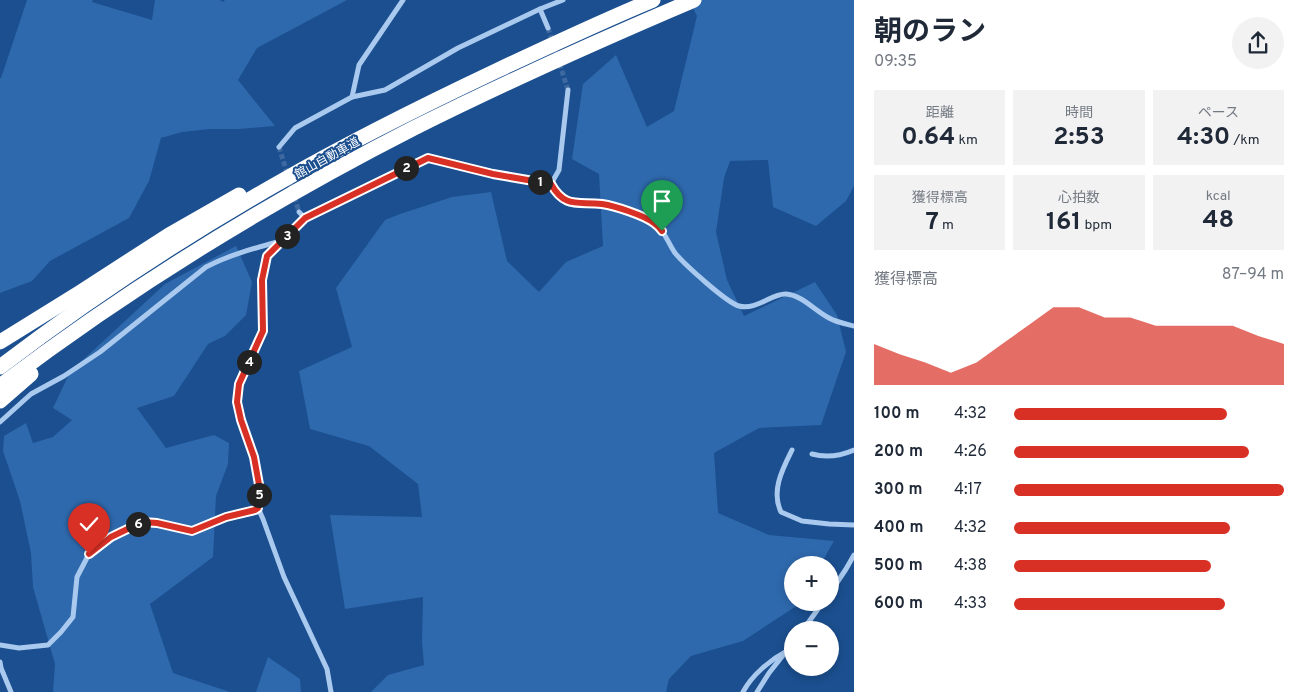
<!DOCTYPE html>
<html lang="ja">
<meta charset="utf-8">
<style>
body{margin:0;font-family:Overpass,"Noto Sans JP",sans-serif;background:#f2f2f3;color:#1f2937;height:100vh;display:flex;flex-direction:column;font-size:19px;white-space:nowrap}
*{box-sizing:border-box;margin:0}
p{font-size:16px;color:#747a83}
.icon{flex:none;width:28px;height:28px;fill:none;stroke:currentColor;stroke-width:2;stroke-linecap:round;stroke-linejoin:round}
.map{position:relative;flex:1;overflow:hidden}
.side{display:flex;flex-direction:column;background:#fff;width:450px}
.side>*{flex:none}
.controls{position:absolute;left:784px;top:556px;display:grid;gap:10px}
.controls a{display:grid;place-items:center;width:55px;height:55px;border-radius:50%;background:#fff;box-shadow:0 2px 8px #0003;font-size:25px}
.pin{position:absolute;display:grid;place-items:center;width:42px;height:42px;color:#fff;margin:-51px -21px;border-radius:50% 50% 50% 0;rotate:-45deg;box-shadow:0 0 5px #0007}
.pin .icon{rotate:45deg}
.km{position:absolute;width:25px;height:25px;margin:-12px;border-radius:50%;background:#222;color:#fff;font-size:14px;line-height:25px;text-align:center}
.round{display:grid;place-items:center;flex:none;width:52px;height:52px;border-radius:26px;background:#f2f2f3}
.summary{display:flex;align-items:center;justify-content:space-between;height:85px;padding:0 20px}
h1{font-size:28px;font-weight:700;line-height:38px}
.stats{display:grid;grid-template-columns:repeat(3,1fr);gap:8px;height:85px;padding:5px 20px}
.stats div{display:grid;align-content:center;border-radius:0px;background:#f2f2f3;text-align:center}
.stats b{font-size:25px;font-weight:700}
.stats small{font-size:14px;font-weight:400}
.stats p{font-size:14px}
.chart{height:140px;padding:10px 20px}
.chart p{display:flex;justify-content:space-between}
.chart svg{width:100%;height:90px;margin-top:5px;fill:#d93025;opacity:.7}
ul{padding:0 20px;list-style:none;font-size:16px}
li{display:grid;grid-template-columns:80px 60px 1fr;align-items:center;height:38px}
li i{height:12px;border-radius:6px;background:#d93025}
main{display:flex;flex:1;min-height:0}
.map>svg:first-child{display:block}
</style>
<main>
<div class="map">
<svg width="854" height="692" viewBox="0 0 854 692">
<rect width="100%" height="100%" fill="#1b4f8f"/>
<g fill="#2e69ad">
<path d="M 27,0 L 93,0 L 92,2 L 152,20 L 155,0 L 220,0 L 223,2 L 225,0 L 347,0 L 257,48 L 238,80 L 275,126 L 239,129 L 210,129 L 182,132 L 161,138 L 149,181 L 129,218 L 50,261 L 32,281 L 0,293 L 0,78 L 1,78 Z"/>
<path d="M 689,0 L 854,0 L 854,186 L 846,201 L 816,226 L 773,207 L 768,160 L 730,161 L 724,178 L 716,232 L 727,280 L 744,316 L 815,282 L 837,315 L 846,352 L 821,425 L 759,428 L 714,453 L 718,513 L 769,535 L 834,541 L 827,553 L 821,565 L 792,565 L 792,602 L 801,603 L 743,641 L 691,656 L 669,679 L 666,692 L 371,692 L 388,675 L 424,665 L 422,642 L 423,597 L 345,609 L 330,515 L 422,517 L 418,484 L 369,446 L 310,429 L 299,371 L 352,347 L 336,288 L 385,220 L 400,214 L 452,197 L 491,192 L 507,261 L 539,292 L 566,262 L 603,246 L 599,174 L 572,159 L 583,84 L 616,55 L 647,127 L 674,111 L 697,16 Z"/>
<path d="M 236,246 L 252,282 L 246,315 L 225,336 L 208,344 L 174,396 L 137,408 L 166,448 L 214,435 L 229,443 L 228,464 L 216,496 L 213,557 L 150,604 L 173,673 L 230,692 L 53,692 L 55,664 L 33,587 L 31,553 L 20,501 L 3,451 L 4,436 L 26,423 L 33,443 L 53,437 L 72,420 L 53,408 L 70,372 L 165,284 Z"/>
<path d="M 268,657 L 300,679 L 301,692 L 256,692 Z"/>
</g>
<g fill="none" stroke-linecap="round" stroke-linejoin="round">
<g stroke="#3d69a0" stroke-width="5" stroke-dasharray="5 2.5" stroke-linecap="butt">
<path d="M 548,28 L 568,90"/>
<path d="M 279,147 L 299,212"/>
</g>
<g stroke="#a9c9ee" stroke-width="5">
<path d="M 540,9 L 548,28"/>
<path d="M 352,97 L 359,65 L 403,0"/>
<path d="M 279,147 L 295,128 L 352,97 L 385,90 L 458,48 L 540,9 L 563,0"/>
<path d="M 551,184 C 565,210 580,200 603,205 C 620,208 639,214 653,222 C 664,229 668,243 675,253 C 684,264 727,303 739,306 C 756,311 772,293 786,294 C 802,295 815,311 829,318 C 836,322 846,324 854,326"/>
<path d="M 551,184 L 559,170 L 568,90"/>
<path d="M 299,212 L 305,218"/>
<path d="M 0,422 L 31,394 L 64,376 L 100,352 L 206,267 C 229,255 255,248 281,241"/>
<path d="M 792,450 C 782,470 771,491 781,512 L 802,521 L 829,524 L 854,525"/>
<path d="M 812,454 C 826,458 840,456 854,450"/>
<path d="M 258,508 L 263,519 L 284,577 L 327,669 L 331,692"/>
<path d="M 830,593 L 846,569 L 854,555"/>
<path d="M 803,630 L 823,602"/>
<path d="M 0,645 L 19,648 L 48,645 L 61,632 L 73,617 L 77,577 L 89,554 L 111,537 L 142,521 L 157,523 L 192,531 L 226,517 L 255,510 L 258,508 L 260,490 L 254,457 L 241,419 L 237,402 L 239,384 L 263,331 L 262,280 L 267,256 L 305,218 L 428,158 L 493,174 L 551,184"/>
<path d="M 0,662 L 1,668 L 11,692"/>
<path d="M 743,692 C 752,675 770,660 787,651"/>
<path d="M 757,692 L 769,673 L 792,644"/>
</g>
<g stroke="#fff" stroke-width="15">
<path d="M 0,342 L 79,293 L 169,235 L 239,195"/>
<path d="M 0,367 C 89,299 183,237 280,182 C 351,141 424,105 498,70 C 549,46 600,22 653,0"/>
<path d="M 0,386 C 129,288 269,202 414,128 C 506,82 600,40 694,0"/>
<path d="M 0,401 L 31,374"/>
</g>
</g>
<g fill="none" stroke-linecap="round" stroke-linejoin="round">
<defs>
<path id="route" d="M 89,554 L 111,537 L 142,522 L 157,523 L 192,531 L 226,517 L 255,510 L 258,508 L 260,490 L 254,457 L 241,420 L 237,402 L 239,384 L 263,331 L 262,280 L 267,256 L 305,218 L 428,158 L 493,174 L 551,184 C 565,209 578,201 602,204 C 615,206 643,215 654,223 C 657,225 660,228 662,231"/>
</defs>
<use href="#route" stroke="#fff" stroke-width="10"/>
<use href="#route" stroke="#d93025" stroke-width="6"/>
</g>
<g text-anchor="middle" stroke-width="4" stroke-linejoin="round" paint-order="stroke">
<g font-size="12" fill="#fff" stroke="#1b4f8f">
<text transform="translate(327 158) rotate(-29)" y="4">館山自動車道</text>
</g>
</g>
</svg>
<div class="controls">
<a>+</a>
<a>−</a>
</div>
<div class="pin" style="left:662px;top:231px;background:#1e9e55"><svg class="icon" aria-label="arrive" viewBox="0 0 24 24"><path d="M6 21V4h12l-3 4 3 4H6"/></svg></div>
<div class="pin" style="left:89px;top:554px;background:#d93025"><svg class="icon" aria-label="check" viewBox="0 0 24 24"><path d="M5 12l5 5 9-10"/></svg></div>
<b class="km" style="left:540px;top:182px">1</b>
<b class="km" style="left:406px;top:168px">2</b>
<b class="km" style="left:287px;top:236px">3</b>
<b class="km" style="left:249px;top:362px">4</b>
<b class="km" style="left:259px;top:495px">5</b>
<b class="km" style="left:138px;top:524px">6</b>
</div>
<section class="side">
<div class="summary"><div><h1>朝のラン</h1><p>09:35</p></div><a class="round"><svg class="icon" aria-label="share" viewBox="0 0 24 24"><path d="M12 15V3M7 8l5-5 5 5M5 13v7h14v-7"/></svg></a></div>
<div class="stats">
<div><p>距離</p><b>0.64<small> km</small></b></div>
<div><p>時間</p><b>2:53</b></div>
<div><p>ペース</p><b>4:30<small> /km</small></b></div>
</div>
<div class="stats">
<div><p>獲得標高</p><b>7<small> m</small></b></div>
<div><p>心拍数</p><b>161<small> bpm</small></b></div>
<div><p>kcal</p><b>48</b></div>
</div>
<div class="chart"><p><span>獲得標高</span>87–94 m</p>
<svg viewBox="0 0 160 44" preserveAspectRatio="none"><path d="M0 44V24L10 29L20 33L30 38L40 33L50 24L60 15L70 6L80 6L90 11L100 11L110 15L120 15L130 15L140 15L150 20L160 24V44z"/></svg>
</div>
<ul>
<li><b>100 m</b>4:32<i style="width:79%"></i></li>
<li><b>200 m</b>4:26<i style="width:87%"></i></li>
<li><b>300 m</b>4:17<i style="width:100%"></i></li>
<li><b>400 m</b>4:32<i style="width:80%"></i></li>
<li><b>500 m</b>4:38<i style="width:73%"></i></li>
<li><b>600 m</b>4:33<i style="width:78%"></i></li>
</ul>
</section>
</main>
